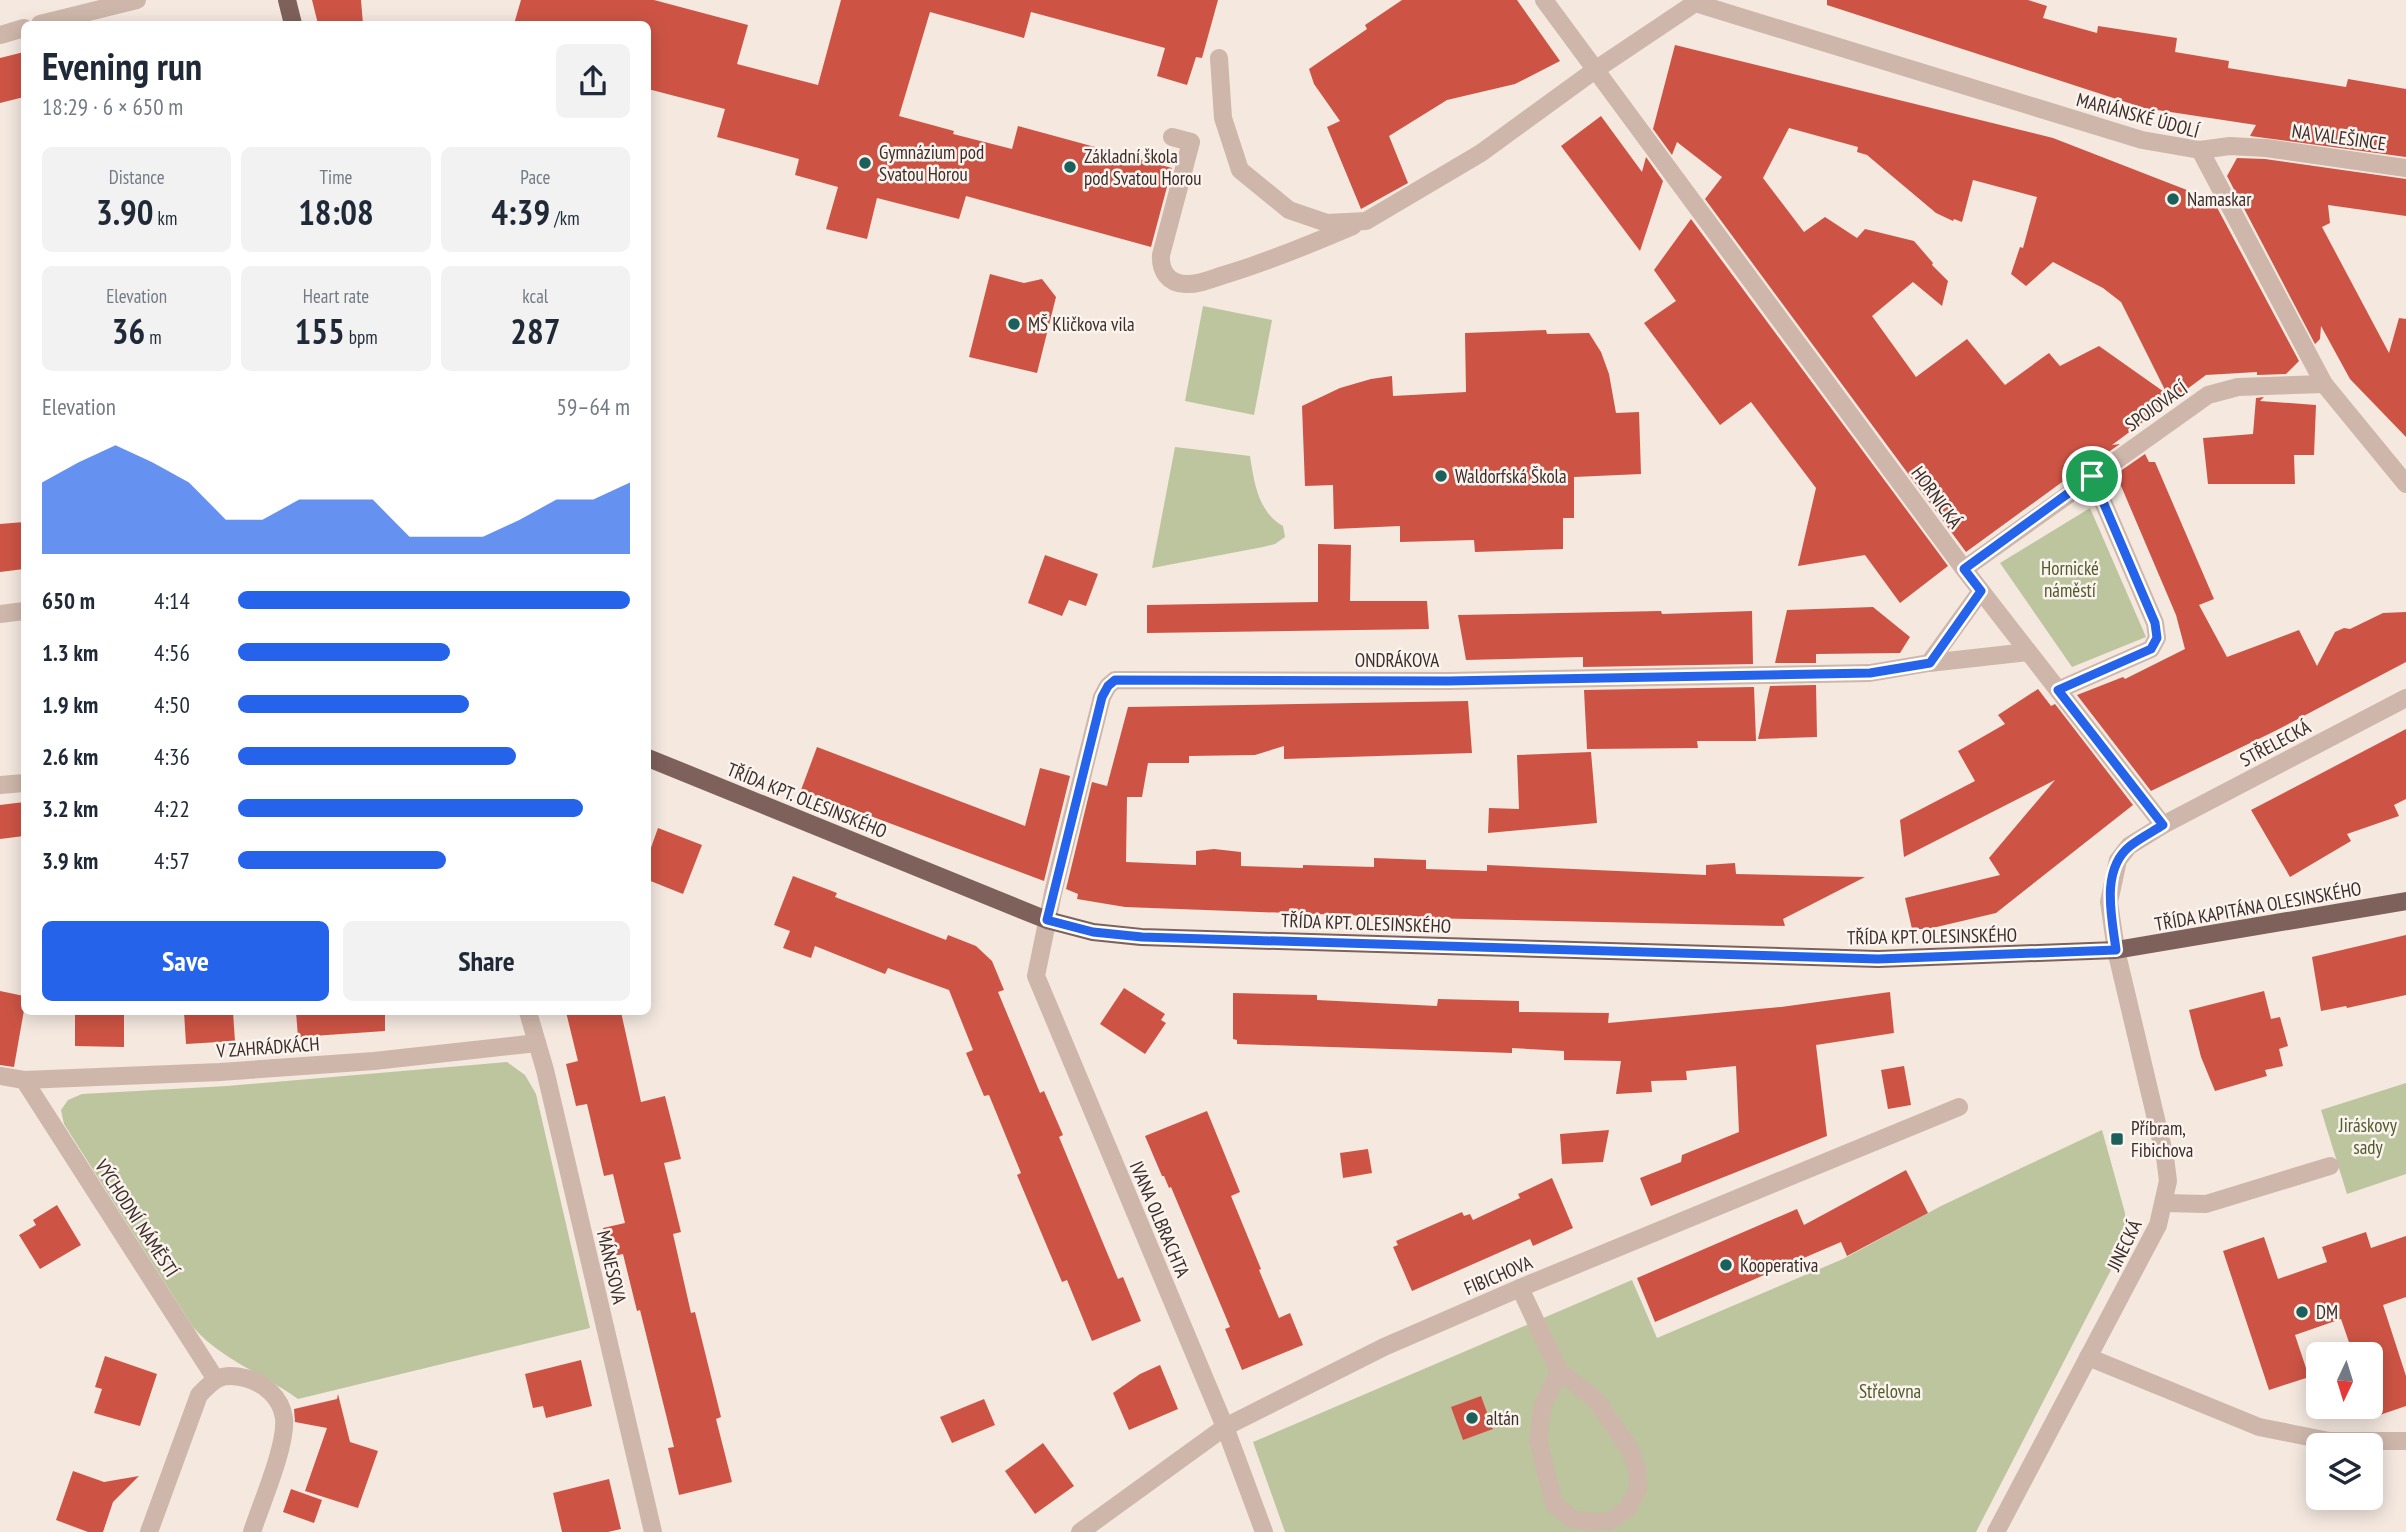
<!DOCTYPE html>
<meta charset="utf-8">
<style>
body{margin:0;font-family:"PT Sans Narrow",sans-serif;background:#f2f2f3;color:#1f2937;height:100vh;display:flex;flex-direction:column;font-size:26px;white-space:nowrap}
*{box-sizing:border-box;margin:0}
p{font-size:23px;color:#747a83}
.icon{flex:none;width:38px;height:38px;fill:none;stroke:currentColor;stroke-width:2;stroke-linecap:round;stroke-linejoin:round}
.map{position:relative;flex:1;overflow:hidden}
.drawer{position:absolute;left:21px;top:21px;width:630px;height:994px;display:flex;flex-direction:column;background:#fff;border-radius:10px;box-shadow:0 4px 18px #0003}
.drawer>*{flex:none}
.needle{width:46px;rotate:184deg}
.buttons{position:absolute;left:2306px;top:1342px;display:grid;gap:14px}
.buttons a{display:grid;place-items:center;width:77px;height:77px;border-radius:10px;background:#fff;box-shadow:0 4px 18px #0003;font-size:35px}
.pin{position:absolute;display:grid;place-items:center;width:60px;height:60px;color:#fff;margin:-30px;border:4px solid #fff;border-radius:50%;box-shadow:0 2px 7px #0007}
.round{display:grid;place-items:center;flex:none;width:74px;height:74px;border-radius:10px;background:#f2f2f3}
.headline{display:flex;align-items:center;justify-content:space-between;height:119px;padding:0 21px}
h1{font-size:38px;font-weight:800;line-height:52px}
.metrics{display:grid;grid-template-columns:repeat(3,1fr);gap:10px;height:119px;padding:7px 21px}
.metrics div{display:grid;align-content:center;border-radius:10px;background:#f2f2f3;text-align:center}
.metrics b{font-size:35px;font-weight:800}
.metrics small{font-size:19px;font-weight:400}
.metrics p{font-size:19px}
.chart{height:196px;padding:14px 21px}
.chart p{display:flex;justify-content:space-between}
.chart svg{width:100%;height:126px;margin-top:7px;fill:#2563eb;opacity:.7}
.primary-button{display:flex;gap:14px;margin-top:auto;padding:14px 21px}
.primary-button a{flex:1;height:80px;border-radius:10px;background:#2563eb;color:#fff;font-size:28px;font-weight:800;line-height:80px;text-align:center}
.primary-button a+a{background:#f2f2f3;color:#1f2937}
ul{padding:0 21px;list-style:none;font-size:23px}
li{display:grid;grid-template-columns:112px 84px 1fr;align-items:center;height:52px}
li i{height:18px;border-radius:9px;background:#2563eb}
.map>svg:first-child{display:block}
</style>
<div class="map">
<svg width="2406" height="1532" viewBox="0 0 2406 1532">
<rect width="100%" height="100%" fill="#f4e8df"/>
<g fill="#bdc59e">
<path d="M 1203,306 L 1272,320 L 1254,415 L 1185,401 Z"/>
<path d="M 1175,447 L 1250,456 C 1254,482 1258,512 1283,526 L 1285,537 L 1275,544 L 1263,547 L 1152,568 Z"/>
<path d="M 2090,508 L 2146,637 L 2072,667 L 2000,563 Z"/>
<path d="M 507,1062 L 525,1075 L 536,1094 L 590,1328 L 298,1399 C 264,1374 220,1359 193,1327 L 64,1124 L 61,1110 L 68,1100 L 82,1094 L 227,1086 Z"/>
<path d="M 2406,1083 L 2406,1174 L 2347,1194 L 2321,1110 Z"/>
<path d="M 2102,1130 L 2125,1213 L 2126,1228 L 2112,1268 L 1976,1532 L 1285,1532 L 1253,1442 L 1632,1280 L 1657,1338 L 1843,1259 L 1941,1206 Z"/>
</g>
<g fill="#cd5445" fill-rule="evenodd">
<path d="M 312,0 L 361,0 L 363,24 L 318,24 Z"/>
<path d="M 521,0 L 654,0 L 748,25 L 737,64 L 818,85 L 841,0 L 1218,0 L 1202,58 L 1196,57 L 1187,85 L 1157,76 L 1165,48 L 1031,12 L 1024,38 L 930,12 L 899,116 L 954,131 L 953,134 L 1012,149 L 1018,126 L 1172,168 L 1151,247 L 966,196 L 959,219 L 877,198 L 867,239 L 826,229 L 838,187 L 795,175 L 799,159 L 717,137 L 725,109 L 648,89 L 648,24 L 514,24 Z"/>
<path d="M 1402,0 L 1517,0 L 1560,61 L 1515,84 L 1447,100 L 1389,136 L 1408,183 L 1361,209 L 1327,127 L 1340,121 L 1314,84 L 1309,69 L 1367,29 L 1365,25 Z"/>
<path d="M 1827,0 L 2028,0 L 2047,6 L 2043,18 L 2097,33 L 2098,26 L 2177,38 L 2175,52 L 2229,61 L 2228,68 L 2346,87 L 2348,79 L 2406,89 L 2406,157 L 2250,136 L 2256,125 L 2144,108 L 1827,5 Z"/>
<path d="M 1675,45 L 2053,138 L 2210,199 L 2212,203 L 2213,200 L 2299,361 L 2286,374 L 2257,375 L 2257,372 L 2206,375 L 2112,445 L 2120,444 L 2107,453 L 2106,450 L 1966,552 L 1705,199 L 1722,177 L 1677,142 L 1672,155 L 1653,129 ZM 1789,128 L 1858,147 L 1857,152 L 1867,155 L 1936,213 L 1953,221 L 1954,219 L 1962,222 L 1973,180 L 2037,197 L 2023,248 L 2020,247 L 2011,274 L 2026,286 L 2053,262 L 2103,288 L 2121,302 L 2167,394 L 2099,346 L 2060,366 L 2049,353 L 2005,385 L 1967,339 L 1916,377 L 1872,316 L 1913,282 L 1942,306 L 1948,281 L 1932,265 L 1933,263 L 1914,241 L 1865,229 L 1857,238 L 1825,217 L 1804,232 L 1763,178 Z"/>
<path d="M 24,52 L 24,97 L 0,103 L 0,58 Z"/>
<path d="M 1601,116 L 1642,172 L 1646,157 L 1663,181 L 1640,251 L 1561,146 Z"/>
<path d="M 2237,158 L 2265,159 L 2406,179 L 2406,216 L 2328,205 L 2330,223 L 2322,227 L 2389,353 L 2399,318 L 2406,319 L 2406,437 L 2350,379 L 2321,326 L 2320,339 L 2315,344 L 2227,176 Z"/>
<path d="M 1691,219 L 1948,566 L 1900,603 L 1865,555 L 1798,566 L 1816,488 L 1751,402 L 1720,425 L 1644,323 L 1676,301 L 1654,270 Z"/>
<path d="M 990,274 L 1024,283 L 1042,279 L 1056,297 L 1037,373 L 969,357 Z"/>
<path d="M 1546,330 L 1547,334 L 1589,333 L 1601,352 L 1609,374 L 1616,413 L 1639,412 L 1641,474 L 1574,477 L 1574,518 L 1563,518 L 1563,549 L 1475,552 L 1474,540 L 1400,542 L 1400,526 L 1334,529 L 1333,485 L 1305,486 L 1302,406 L 1340,388 L 1371,379 L 1392,376 L 1393,396 L 1466,392 L 1465,333 Z"/>
<path d="M 2264,397 L 2260,401 L 2316,405 L 2314,455 L 2294,455 L 2295,484 L 2208,484 L 2203,438 L 2253,434 L 2256,398 Z"/>
<path d="M 2145,454 L 2149,462 L 2155,462 L 2214,599 L 2199,605 L 2227,657 L 2299,630 L 2317,666 L 2335,632 L 2344,628 L 2350,629 L 2383,613 L 2406,612 L 2406,662 L 2275,731 L 2151,791 L 2077,695 L 2123,677 L 2125,679 L 2185,649 L 2176,615 L 2116,474 Z"/>
<path d="M 24,522 L 24,569 L 0,572 L 0,524 Z"/>
<path d="M 1318,544 L 1351,545 L 1350,601 L 1427,601 L 1429,629 L 1147,633 L 1147,605 L 1318,602 Z"/>
<path d="M 1045,555 L 1098,574 L 1086,606 L 1069,600 L 1062,616 L 1028,603 Z"/>
<path d="M 1873,607 L 1910,637 L 1900,653 L 1816,654 L 1816,663 L 1775,663 L 1787,610 Z"/>
<path d="M 1661,611 L 1662,614 L 1752,611 L 1753,664 L 1583,667 L 1583,657 L 1466,660 L 1458,615 Z"/>
<path d="M 1816,685 L 1817,737 L 1758,739 L 1770,686 Z"/>
<path d="M 1754,687 L 1756,741 L 1697,741 L 1698,748 L 1587,749 L 1584,690 Z"/>
<path d="M 2038,689 L 2051,706 L 2055,704 L 2133,805 L 1996,913 L 1928,929 L 1912,929 L 1905,898 L 2000,875 L 1989,858 L 2055,780 L 1904,857 L 1900,820 L 1975,781 L 1958,751 L 2005,724 L 1998,715 Z"/>
<path d="M 1468,701 L 1472,753 L 1284,759 L 1284,746 L 1255,755 L 1189,756 L 1189,763 L 1148,763 L 1142,797 L 1127,797 L 1126,862 L 1196,865 L 1196,851 L 1214,849 L 1241,852 L 1241,866 L 1303,868 L 1303,865 L 1374,867 L 1374,858 L 1426,860 L 1426,869 L 1487,871 L 1487,865 L 1706,875 L 1706,865 L 1735,863 L 1736,874 L 1865,877 L 1783,919 L 1785,926 L 1424,918 L 1125,907 L 1077,899 L 1078,894 L 1066,889 L 1092,782 L 1107,786 L 1128,707 Z"/>
<path d="M 2406,729 L 2406,799 L 2394,805 L 2399,816 L 2347,834 L 2351,841 L 2290,877 L 2251,810 Z"/>
<path d="M 817,747 L 1025,826 L 1040,768 L 1070,776 L 1044,881 L 801,790 Z"/>
<path d="M 1591,752 L 1597,823 L 1488,833 L 1489,808 L 1519,809 L 1517,755 Z"/>
<path d="M 24,802 L 24,836 L 0,839 L 0,805 Z"/>
<path d="M 658,828 L 702,845 L 683,894 L 648,880 L 648,856 Z"/>
<path d="M 793,876 L 837,893 L 835,897 L 946,940 L 948,935 L 976,946 L 992,961 L 1004,990 L 998,992 L 1040,1093 L 1044,1091 L 1063,1135 L 1059,1137 L 1118,1279 L 1123,1277 L 1141,1321 L 1092,1341 L 1067,1280 L 1062,1282 L 1017,1175 L 1021,1173 L 989,1095 L 984,1096 L 966,1053 L 973,1050 L 949,990 L 888,968 L 885,974 L 815,946 L 811,958 L 783,948 L 790,931 L 774,925 Z"/>
<path d="M 2406,935 L 2406,995 L 2347,1008 L 2346,1006 L 2321,1011 L 2312,957 Z"/>
<path d="M 1124,988 L 1165,1014 L 1161,1020 L 1166,1023 L 1145,1054 L 1100,1024 Z"/>
<path d="M 0,991 L 24,996 L 24,1010 L 14,1067 L 0,1065 Z"/>
<path d="M 2264,991 L 2271,1019 L 2280,1017 L 2288,1046 L 2279,1049 L 2283,1066 L 2265,1070 L 2267,1076 L 2215,1091 L 2201,1057 L 2189,1010 Z"/>
<path d="M 1890,992 L 1894,1033 L 1816,1045 L 1827,1136 L 1651,1206 L 1640,1178 L 1681,1162 L 1682,1155 L 1739,1132 L 1736,1066 L 1686,1071 L 1687,1080 L 1651,1081 L 1652,1092 L 1616,1094 L 1621,1061 L 1564,1060 L 1564,1051 L 1512,1048 L 1512,1053 L 1237,1044 L 1237,1040 L 1233,1039 L 1233,993 L 1317,995 L 1317,1000 L 1437,1006 L 1438,999 L 1519,1001 L 1519,1012 L 1609,1013 L 1608,1023 L 1781,1007 Z"/>
<path d="M 75,1012 L 124,1012 L 124,1047 L 75,1046 Z"/>
<path d="M 184,1012 L 233,1012 L 235,1041 L 186,1044 Z"/>
<path d="M 296,1012 L 385,1012 L 385,1031 L 298,1037 Z"/>
<path d="M 566,1012 L 621,1012 L 641,1102 L 665,1096 L 681,1159 L 664,1163 L 681,1232 L 673,1234 L 691,1313 L 695,1312 L 721,1417 L 716,1419 L 732,1482 L 679,1495 L 668,1448 L 674,1447 L 640,1310 L 637,1311 L 623,1254 L 610,1257 L 603,1228 L 625,1223 L 613,1174 L 604,1176 L 587,1104 L 576,1106 L 566,1064 L 578,1061 Z"/>
<path d="M 1904,1066 L 1911,1105 L 1888,1109 L 1881,1070 Z"/>
<path d="M 1207,1111 L 1240,1192 L 1231,1196 L 1261,1269 L 1259,1270 L 1279,1318 L 1290,1313 L 1303,1345 L 1242,1370 L 1225,1329 L 1230,1327 L 1171,1187 L 1169,1188 L 1164,1176 L 1162,1176 L 1145,1136 Z"/>
<path d="M 1609,1130 L 1603,1162 L 1562,1164 L 1560,1134 Z"/>
<path d="M 1368,1149 L 1372,1173 L 1343,1178 L 1340,1153 Z"/>
<path d="M 1906,1170 L 1928,1213 L 1847,1256 L 1841,1242 L 1655,1322 L 1637,1278 L 1797,1209 L 1804,1225 Z"/>
<path d="M 1552,1178 L 1573,1228 L 1533,1246 L 1530,1239 L 1412,1291 L 1393,1247 L 1398,1245 L 1396,1241 L 1462,1212 L 1464,1216 L 1470,1214 L 1473,1220 L 1520,1198 L 1518,1194 Z"/>
<path d="M 57,1205 L 81,1245 L 40,1269 L 19,1235 L 36,1225 L 33,1220 Z"/>
<path d="M 2366,1232 L 2371,1248 L 2406,1236 L 2406,1297 L 2383,1305 L 2406,1376 L 2406,1406 L 2371,1418 L 2371,1354 L 2353,1354 L 2341,1319 L 2295,1335 L 2309,1377 L 2269,1390 L 2223,1251 L 2264,1237 L 2278,1279 L 2327,1262 L 2322,1247 Z"/>
<path d="M 105,1356 L 157,1374 L 140,1426 L 94,1413 L 102,1389 L 95,1387 Z"/>
<path d="M 581,1360 L 592,1406 L 546,1418 L 543,1406 L 533,1408 L 525,1374 Z"/>
<path d="M 1160,1365 L 1178,1409 L 1129,1430 L 1113,1393 L 1140,1374 Z"/>
<path d="M 338,1394 L 350,1442 L 378,1451 L 358,1508 L 305,1491 L 327,1428 L 295,1422 L 294,1409 L 337,1399 Z"/>
<path d="M 1481,1396 L 1493,1429 L 1463,1440 L 1451,1407 Z"/>
<path d="M 984,1399 L 995,1425 L 952,1443 L 940,1417 Z"/>
<path d="M 1043,1443 L 1074,1486 L 1035,1514 L 1005,1471 Z"/>
<path d="M 73,1471 L 104,1482 L 139,1476 L 113,1502 L 103,1532 L 88,1532 L 56,1520 Z"/>
<path d="M 609,1479 L 621,1529 L 608,1532 L 562,1532 L 553,1493 Z"/>
<path d="M 291,1489 L 322,1500 L 314,1523 L 283,1512 Z"/>
</g>
<g fill="none" stroke-linecap="round" stroke-linejoin="round">
<g stroke="#ceb6aa" stroke-width="18">
<path d="M 1544,0 L 1964,569 L 2163,825"/>
<path d="M 1692,0 L 1695,3 L 2142,140 L 2200,150 L 2230,146 L 2266,148 L 2406,168"/>
<path d="M 40,24 L 137,0"/>
<path d="M 0,35 L 24,28"/>
<path d="M 1219,58 L 1223,118 L 1240,170 L 1289,210 L 1327,223 L 1366,221 L 1481,153 L 1595,70 L 1695,3"/>
<path d="M 1172,137 L 1191,142 L 1161,255 C 1160,271 1168,283 1185,284 C 1199,285 1213,278 1227,274 C 1270,261 1311,244 1353,226"/>
<path d="M 2200,150 L 2324,384 L 2406,484"/>
<path d="M 1964,569 L 2208,395 L 2238,387 L 2324,384"/>
<path d="M 0,614 L 24,611"/>
<path d="M 1929,663 L 1981,591"/>
<path d="M 2058,690 L 2151,649 L 2157,638 L 2155,623 L 2092,476"/>
<path d="M 0,785 L 24,783"/>
<path d="M 528,1012 L 545,1070 L 653,1532"/>
<path d="M 0,1076 L 24,1080 L 220,1072 L 374,1061 L 537,1043"/>
<path d="M 24,1080 L 215,1378"/>
<path d="M 2164,1203 L 2206,1204 L 2330,1166"/>
<path d="M 1520,1288 L 1559,1371 L 1595,1399 L 1629,1448 L 1637,1468 L 1638,1489 L 1628,1508 L 1610,1521 L 1591,1522 L 1572,1519 L 1554,1504 L 1538,1440 L 1543,1405 L 1559,1371"/>
<path d="M 2088,1357 L 2259,1427 L 2329,1441 L 2406,1441"/>
<path d="M 149,1532 L 199,1395 C 214,1379 221,1372 245,1378 C 264,1383 281,1397 284,1418 C 287,1445 261,1504 252,1532"/>
<path d="M 1080,1532 L 1225,1427 L 1384,1347 L 1520,1288 L 1959,1107"/>
<path d="M 1264,1532 L 1225,1427 L 1036,976 L 1053,893 L 1102,697 L 1108,686 L 1115,680 L 1448,681 L 1870,673 L 1929,663 L 2028,652"/>
<path d="M 1996,1532 L 2158,1225 L 2168,1181 L 2165,1157 L 2116,950 L 2109,902 L 2118,860 L 2129,846 L 2163,825 L 2406,698"/>
</g>
<g stroke="#7e615a" stroke-width="18">
<path d="M 287,0 L 293,24"/>
<path d="M 648,758 L 1047,920 L 1093,932 L 1141,937 L 1878,959 L 2116,950 L 2406,901"/>
</g>
</g>
<g fill="none" stroke-linecap="round" stroke-linejoin="round">
<defs>
<path id="route" d="M 2092,476 L 2155,623 L 2157,638 L 2151,649 L 2058,690 L 2163,825 C 2152,832 2140,838 2130,846 C 2100,870 2112,918 2116,950 L 1878,959 L 1142,937 L 1093,932 L 1047,920 L 1102,697 L 1108,686 L 1115,680 L 1448,681 L 1870,673 L 1930,663 L 1981,591 L 1964,569 Z"/>
</defs>
<use href="#route" stroke="#fff" stroke-width="14"/>
<use href="#route" stroke="#2563eb" stroke-width="9"/>
</g>
<g fill="#1c605b" stroke="#fbf3ed" stroke-width="2.5">
<circle cx="865" cy="163" r="7"/>
<circle cx="1070" cy="167" r="7"/>
<circle cx="2173" cy="199" r="7"/>
<circle cx="1014" cy="324" r="7"/>
<circle cx="1441" cy="476" r="7"/>
<rect x="2110" y="1132" width="14" height="14" rx="3.5"/>
<circle cx="1726" cy="1265" r="7"/>
<circle cx="2302" cy="1312" r="7"/>
<circle cx="1472" cy="1418" r="7"/>
</g>
<g text-anchor="middle" stroke-width="5" stroke-linejoin="round" paint-order="stroke">
<g font-size="19" fill="#3b2d2a" stroke="#fbf3ed">
<text transform="translate(2138 115) rotate(15)" y="7">MARIÁNSKÉ ÚDOLÍ</text>
<text transform="translate(2339 137) rotate(8)" y="7">NA VALEŠINCE</text>
<text transform="translate(2156 406) rotate(-35)" y="7">SPOJOVACÍ</text>
<text transform="translate(1937 497) rotate(54)" y="7">HORNICKÁ</text>
<text x="1397" y="667">ONDRÁKOVA</text>
<text transform="translate(2275 743) rotate(-28)" y="7">STŘELECKÁ</text>
<text transform="translate(807 800) rotate(22)" y="7">TŘÍDA KPT. OLESINSKÉHO</text>
<text transform="translate(2258 906) rotate(-10)" y="7">TŘÍDA KAPITÁNA OLESINSKÉHO</text>
<text transform="translate(1366 923) rotate(2)" y="7">TŘÍDA KPT. OLESINSKÉHO</text>
<text transform="translate(1932 936) rotate(-1)" y="7">TŘÍDA KPT. OLESINSKÉHO</text>
<text transform="translate(268 1047) rotate(-4)" y="7">V ZAHRÁDKÁCH</text>
<text transform="translate(137 1218) rotate(57)" y="7">VÝCHODNÍ NÁMĚSTÍ</text>
<text transform="translate(1160 1219) rotate(67)" y="7">IVANA OLBRACHTA</text>
<text transform="translate(2124 1245) rotate(-64)" y="7">JINECKÁ</text>
<text transform="translate(612 1267) rotate(77)" y="7">MÁNESOVA</text>
<text transform="translate(1498 1275) rotate(-23)" y="7">FIBICHOVA</text>
</g>
<g font-size="19" fill="#3b2d2a" stroke="#fbf3ed" text-anchor="start">
<text x="879" y="159">Gymnázium pod<tspan x="879" dy="22">Svatou Horou</tspan></text>
<text x="1084" y="163">Základní škola<tspan x="1084" dy="22">pod Svatou Horou</tspan></text>
<text x="2187" y="206">Namaskar</text>
<text x="1028" y="331">MŠ Kličkova vila</text>
<text x="1455" y="483">Waldorfská Škola</text>
<text x="2131" y="1135">Příbram,<tspan x="2131" dy="22">Fibichova</tspan></text>
<text x="1740" y="1272">Kooperativa</text>
<text x="2316" y="1319">DM</text>
<text x="1486" y="1425">altán</text>
</g>
<g font-size="19" fill="#505b2c" stroke="#fbf3ed">
<text x="2070" y="575">Hornické<tspan x="2070" dy="22">náměstí</tspan></text>
<text x="2368" y="1132">Jiráskovy<tspan x="2368" dy="22">sady</tspan></text>
<text x="1890" y="1398">Střelovna</text>
</g>
</g>
</svg>
<div class="buttons">
<a><svg class="needle" viewBox="-14 -14 28 28"><path d="M0-13l5 13h-10z" fill="#e53935"/><path d="M0 13l5-13h-10z" fill="#747a83"/></svg></a>
<a><svg class="icon" aria-label="layers" viewBox="0 0 24 24"><path d="M12 4l9 5-9 5-9-5zM3 14l9 5 9-5"/></svg></a>
</div>
<div class="pin" style="left:2092px;top:476px;background:#1e9e55"><svg class="icon" aria-label="arrive" viewBox="0 0 24 24"><path d="M6 21V4h12l-3 4 3 4H6"/></svg></div>
<section class="drawer">
<div class="headline"><div><h1>Evening run</h1><p>18:29 · 6 × 650 m</p></div><a class="round"><svg class="icon" aria-label="share" viewBox="0 0 24 24"><path d="M12 15V3M7 8l5-5 5 5M5 13v7h14v-7"/></svg></a></div>
<div class="metrics">
<div><p>Distance</p><b>3.90<small> km</small></b></div>
<div><p>Time</p><b>18:08</b></div>
<div><p>Pace</p><b>4:39<small> /km</small></b></div>
</div>
<div class="metrics">
<div><p>Elevation</p><b>36<small> m</small></b></div>
<div><p>Heart rate</p><b>155<small> bpm</small></b></div>
<div><p>kcal</p><b>287</b></div>
</div>
<div class="chart"><p><span>Elevation</span>59–64 m</p>
<svg viewBox="0 0 160 44" preserveAspectRatio="none"><path d="M0 44V19L10 12L20 6L30 12L40 19L50 32L60 32L70 25L80 25L90 25L100 38L110 38L120 38L130 32L140 25L150 25L160 19V44z"/></svg>
</div>
<ul>
<li><b>650 m</b>4:14<i style="width:100%"></i></li>
<li><b>1.3 km</b>4:56<i style="width:54%"></i></li>
<li><b>1.9 km</b>4:50<i style="width:59%"></i></li>
<li><b>2.6 km</b>4:36<i style="width:71%"></i></li>
<li><b>3.2 km</b>4:22<i style="width:88%"></i></li>
<li><b>3.9 km</b>4:57<i style="width:53%"></i></li>
</ul>
<div class="primary-button"><a>Save</a><a>Share</a></div>
</section>
</div>
